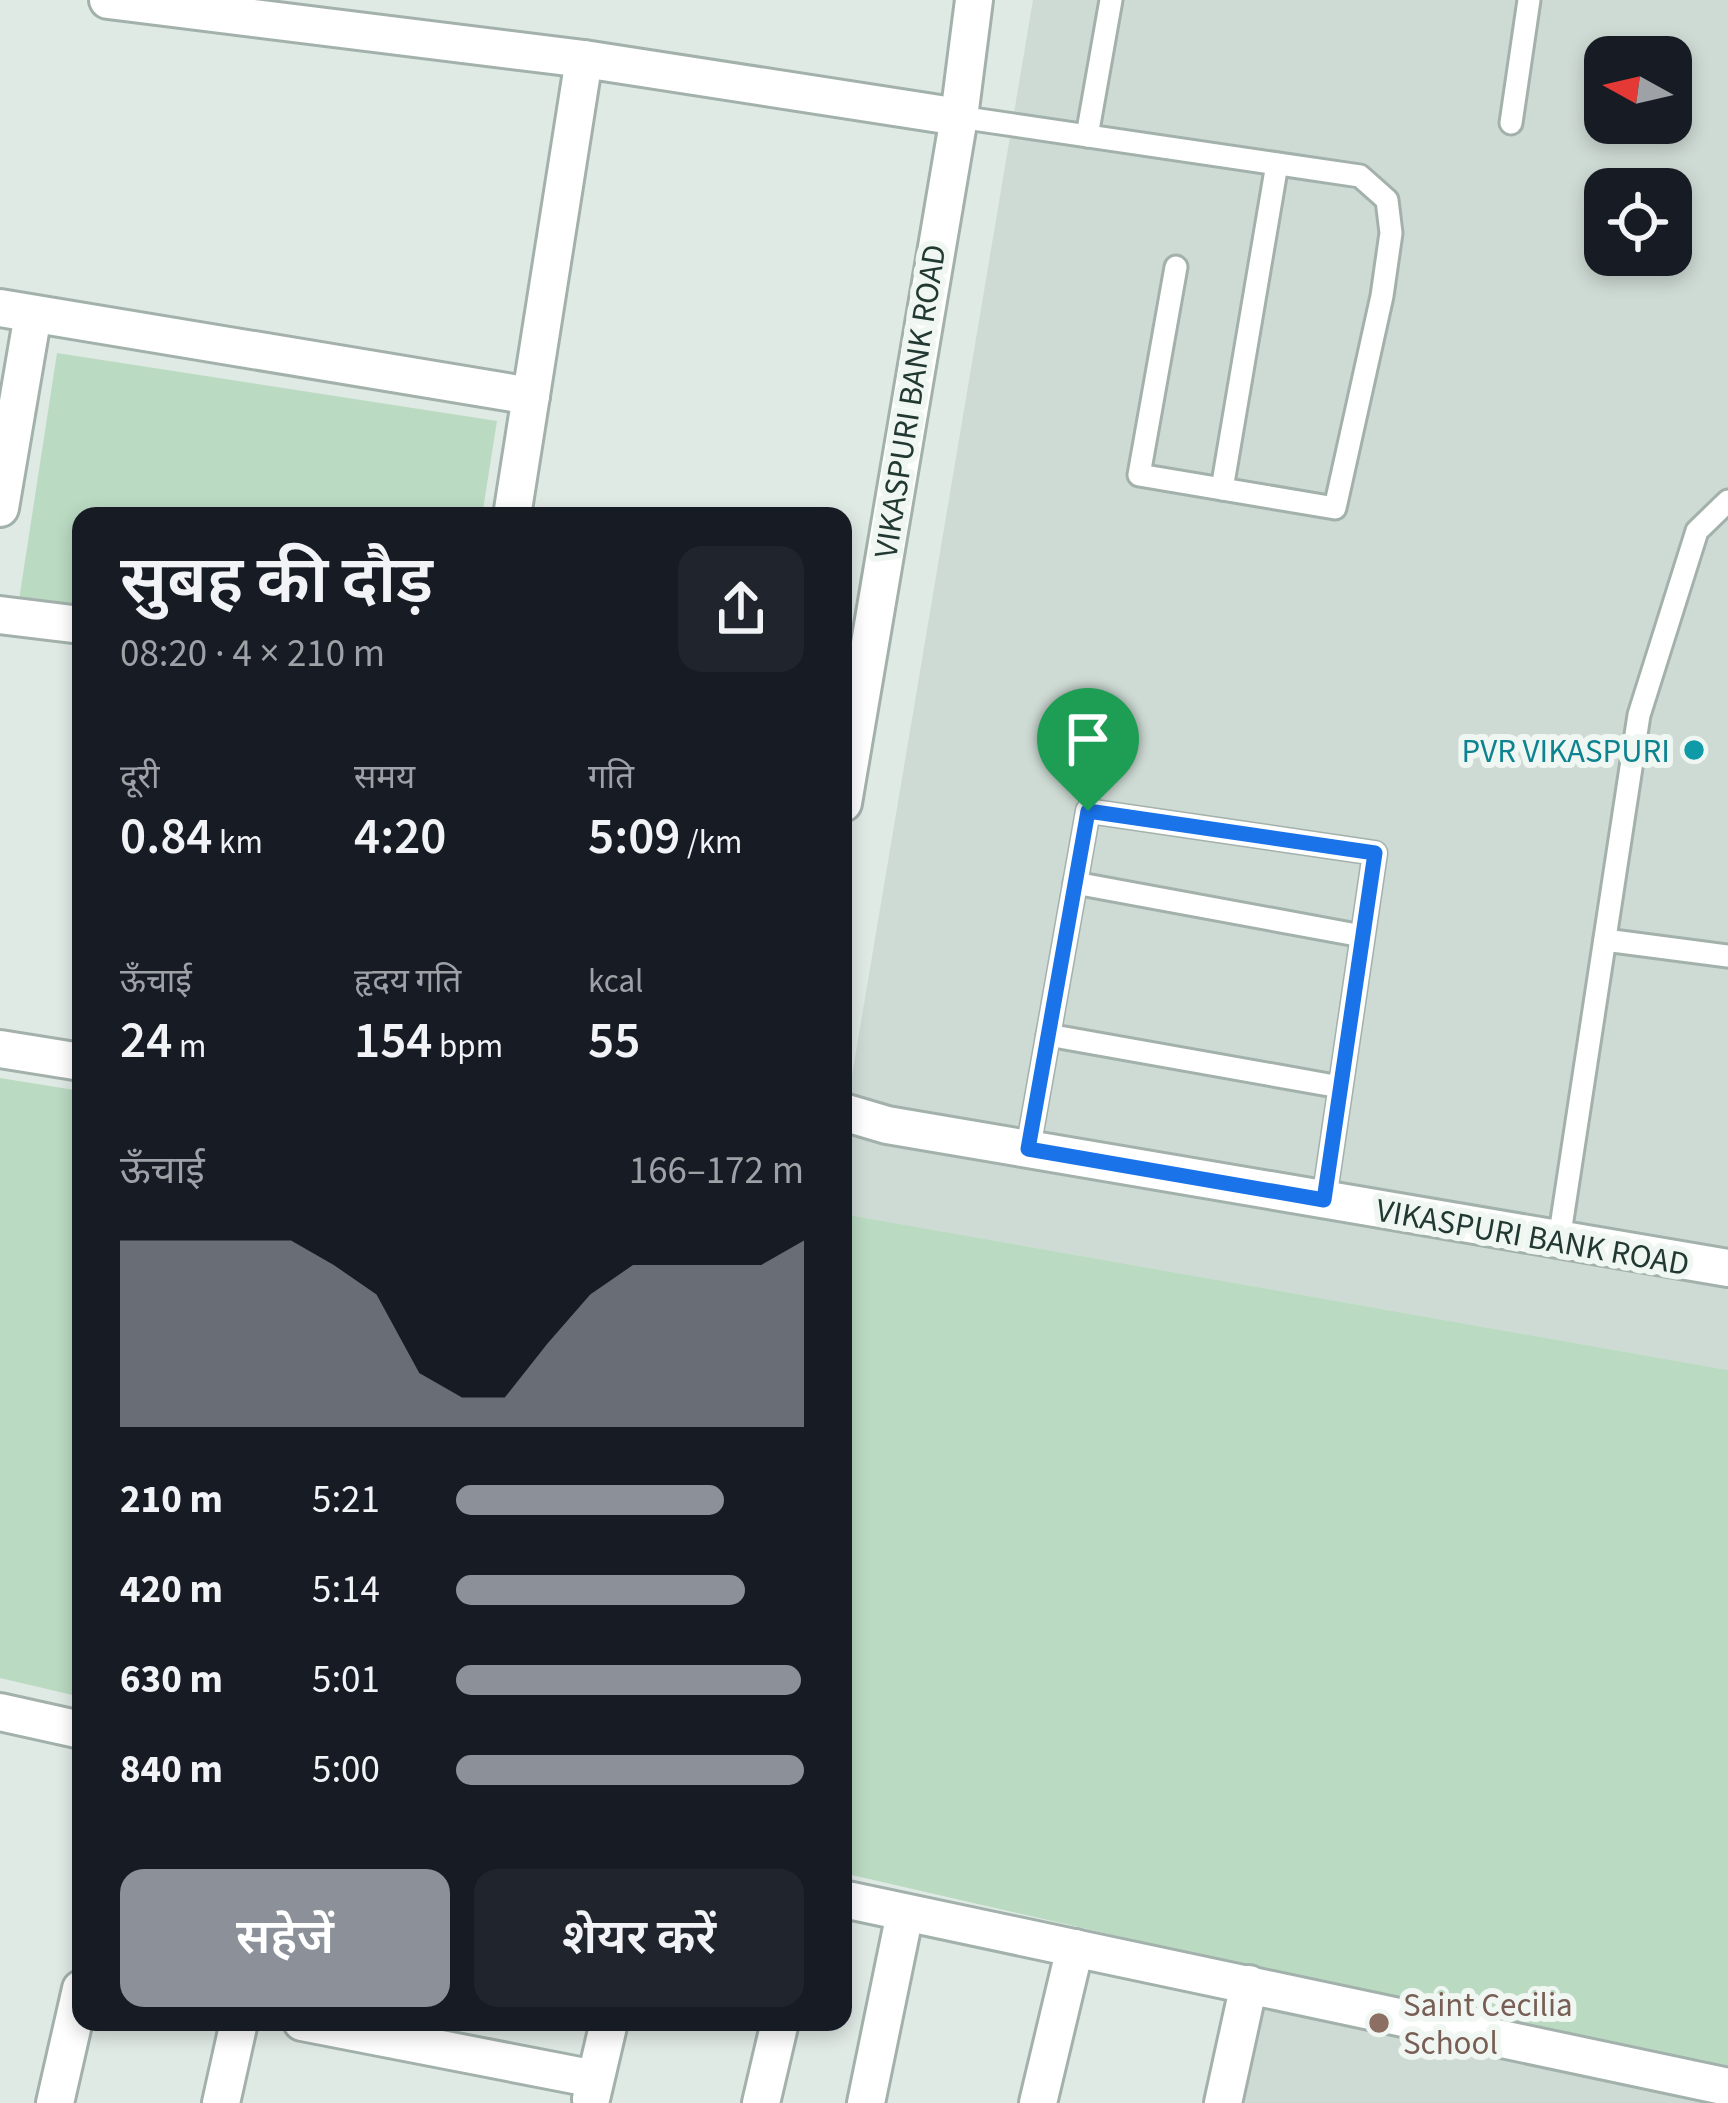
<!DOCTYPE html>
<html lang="hi">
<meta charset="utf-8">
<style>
body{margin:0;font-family:"Source Sans 3","Noto Sans Devanagari",sans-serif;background:#20242c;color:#f1f3f6;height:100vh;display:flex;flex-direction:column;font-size:45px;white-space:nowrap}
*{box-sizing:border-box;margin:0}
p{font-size:39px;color:#9ea1a6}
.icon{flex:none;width:66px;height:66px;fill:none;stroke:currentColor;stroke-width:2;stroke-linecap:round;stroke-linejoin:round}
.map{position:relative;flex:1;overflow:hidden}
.details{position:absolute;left:72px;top:507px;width:780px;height:1524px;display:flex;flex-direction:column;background:#171b24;border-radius:24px;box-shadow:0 6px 18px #0003}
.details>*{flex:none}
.needle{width:78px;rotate:278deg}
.controls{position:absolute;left:1584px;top:36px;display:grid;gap:24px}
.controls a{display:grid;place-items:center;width:108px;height:108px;border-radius:24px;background:#171b24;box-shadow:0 6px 18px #0003;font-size:60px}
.pin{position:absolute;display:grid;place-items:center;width:102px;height:102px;color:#fff;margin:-123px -51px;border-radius:50% 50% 50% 0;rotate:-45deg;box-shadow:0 0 12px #0007}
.pin .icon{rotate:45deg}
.round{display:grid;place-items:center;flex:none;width:126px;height:126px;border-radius:24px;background:#20242c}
.head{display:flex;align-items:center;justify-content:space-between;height:204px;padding:0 48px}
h1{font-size:66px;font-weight:600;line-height:90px}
.figures{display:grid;grid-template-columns:repeat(3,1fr);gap:18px;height:204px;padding:12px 48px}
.figures div{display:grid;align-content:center}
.figures b{font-size:51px;font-weight:600}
.figures small{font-size:33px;font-weight:400}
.figures p{font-size:33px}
.chart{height:336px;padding:24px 48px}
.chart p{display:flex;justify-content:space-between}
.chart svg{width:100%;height:216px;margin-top:12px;fill:#8c9099;opacity:.7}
.primary-button{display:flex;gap:24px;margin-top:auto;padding:24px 48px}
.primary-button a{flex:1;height:138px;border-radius:24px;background:#8c9099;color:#fff;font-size:48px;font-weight:600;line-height:138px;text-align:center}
.primary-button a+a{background:#20242c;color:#f1f3f6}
ul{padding:0 48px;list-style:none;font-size:39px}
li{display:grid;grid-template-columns:192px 144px 1fr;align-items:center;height:90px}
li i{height:30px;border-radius:15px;background:#8c9099}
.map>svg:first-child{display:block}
</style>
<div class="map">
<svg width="1728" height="2103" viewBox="0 0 1728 2103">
<rect width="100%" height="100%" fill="#e0eae5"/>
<g fill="#cedad4" fill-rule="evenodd">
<path d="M 1033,0 L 1728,0 L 1728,1370 L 843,1214 L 843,1129 ZM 1605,57 L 1671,57 L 1671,123 L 1605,123 ZM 1605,189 L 1671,189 L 1671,255 L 1605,255 Z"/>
<path d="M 1270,1971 L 1728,2076 L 1728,2103 L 1244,2103 Z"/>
</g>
<g fill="#badac2">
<path d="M 57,353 L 497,421 L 482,516 L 81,516 L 81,610 L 19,600 Z"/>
<path d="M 0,1078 L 81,1091 L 81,1697 L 0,1678 Z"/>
<path d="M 843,1214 L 1728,1370 L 1728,2076 L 843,1873 Z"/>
</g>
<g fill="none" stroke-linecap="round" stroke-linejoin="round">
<defs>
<g id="lane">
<path d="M 959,117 L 1360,176 L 1387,200 L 1391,233 L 1382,296 L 1335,508 L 1139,475 L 1176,267"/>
<path d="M 1511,123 L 1529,0"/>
<path d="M 1087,136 L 1111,0"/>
<path d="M 1222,489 L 1277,164"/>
<path d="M 1075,883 L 1362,936"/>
<path d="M 1605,940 L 1728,956"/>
<path d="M 1048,1035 L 1340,1087"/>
<path d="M 1028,1149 L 1088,811 L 1375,853 L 1324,1200"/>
<path d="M 1559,1240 L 1639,715 L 1697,531 L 1728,501"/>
</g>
<g id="street">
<path d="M 108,0 L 584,59 L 959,117"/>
<path d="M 0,308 L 531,396"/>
<path d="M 0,508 L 33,314"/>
<path d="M 512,516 L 584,59"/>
<path d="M 0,615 L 81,625"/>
<path d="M 843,803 L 959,117 L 974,0"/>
<path d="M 0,1049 L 81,1062"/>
<path d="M 843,1112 L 887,1125 L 1728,1268"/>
<path d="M 0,1712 L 81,1730"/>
<path d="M 843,1899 L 1728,2087"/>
<path d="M 302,2022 L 595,2079"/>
<path d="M 591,2099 L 609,2022"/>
<path d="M 55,2103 L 81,1989"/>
<path d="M 221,2103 L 239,2022"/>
<path d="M 761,2103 L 780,2022"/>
<path d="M 866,2103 L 905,1913"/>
<path d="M 1038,2103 L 1075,1948"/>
<path d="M 1223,2103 L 1249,1984"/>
</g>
</defs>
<use href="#lane" stroke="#a3b1ac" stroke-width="27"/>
<use href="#street" stroke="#a3b1ac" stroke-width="42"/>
<use href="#lane" stroke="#fff" stroke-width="21"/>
<use href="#street" stroke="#fff" stroke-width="36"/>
</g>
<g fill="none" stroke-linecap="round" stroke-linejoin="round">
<defs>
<path id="route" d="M 1088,811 L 1375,853 L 1324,1200 L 1028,1149 Z"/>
</defs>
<use href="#route" stroke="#fff" stroke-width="24"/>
<use href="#route" stroke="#1a73e8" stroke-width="15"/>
</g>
<circle fill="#0f9aa8" stroke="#f0f7f3" stroke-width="4.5" cx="1694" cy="750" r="12"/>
<circle fill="#8d6e63" stroke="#f0f7f3" stroke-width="4.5" cx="1379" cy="2023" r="12"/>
<g text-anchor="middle" stroke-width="12" stroke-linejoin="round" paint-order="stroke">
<g font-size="33" fill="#223933" stroke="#f0f7f3">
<text transform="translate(909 401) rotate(-81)" y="12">VIKASPURI BANK ROAD</text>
<text transform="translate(1533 1236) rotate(10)" y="12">VIKASPURI BANK ROAD</text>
</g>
<g font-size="33" fill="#0d838f" stroke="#f0f7f3" text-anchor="end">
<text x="1670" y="762">PVR VIKASPURI</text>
</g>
<g font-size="33" fill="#785e54" stroke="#f0f7f3" text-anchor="start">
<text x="1403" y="2016">Saint Cecilia<tspan x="1403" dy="38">School</tspan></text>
</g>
</g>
</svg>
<div class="controls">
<a><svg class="needle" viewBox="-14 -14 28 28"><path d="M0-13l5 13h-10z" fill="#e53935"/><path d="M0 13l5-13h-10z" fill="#9ea1a6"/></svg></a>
<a><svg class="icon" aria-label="locate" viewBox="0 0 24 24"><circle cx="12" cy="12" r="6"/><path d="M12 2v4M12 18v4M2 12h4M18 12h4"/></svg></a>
</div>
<div class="pin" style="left:1088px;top:811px;background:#1e9e55"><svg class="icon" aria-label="arrive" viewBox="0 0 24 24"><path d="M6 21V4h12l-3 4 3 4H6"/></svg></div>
<section class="details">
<div class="head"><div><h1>सुबह की दौड़</h1><p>08:20 · 4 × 210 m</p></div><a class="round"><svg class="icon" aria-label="share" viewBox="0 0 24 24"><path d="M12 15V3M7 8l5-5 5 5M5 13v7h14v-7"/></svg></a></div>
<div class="figures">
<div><p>दूरी</p><b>0.84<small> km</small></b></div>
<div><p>समय</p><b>4:20</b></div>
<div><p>गति</p><b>5:09<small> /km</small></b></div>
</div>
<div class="figures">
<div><p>ऊँचाई</p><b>24<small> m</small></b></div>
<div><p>हृदय गति</p><b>154<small> bpm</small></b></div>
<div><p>kcal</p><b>55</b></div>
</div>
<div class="chart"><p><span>ऊँचाई</span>166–172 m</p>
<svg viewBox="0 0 160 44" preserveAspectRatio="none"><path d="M0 44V6L10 6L20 6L30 6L40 6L50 11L60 17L70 33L80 38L90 38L100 27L110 17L120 11L130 11L140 11L150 11L160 6V44z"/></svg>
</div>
<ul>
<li><b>210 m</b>5:21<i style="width:77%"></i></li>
<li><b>420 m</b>5:14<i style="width:83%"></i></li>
<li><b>630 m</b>5:01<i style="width:99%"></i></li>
<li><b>840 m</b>5:00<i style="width:100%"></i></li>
</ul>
<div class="primary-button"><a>सहेजें</a><a>शेयर करें</a></div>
</section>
</div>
